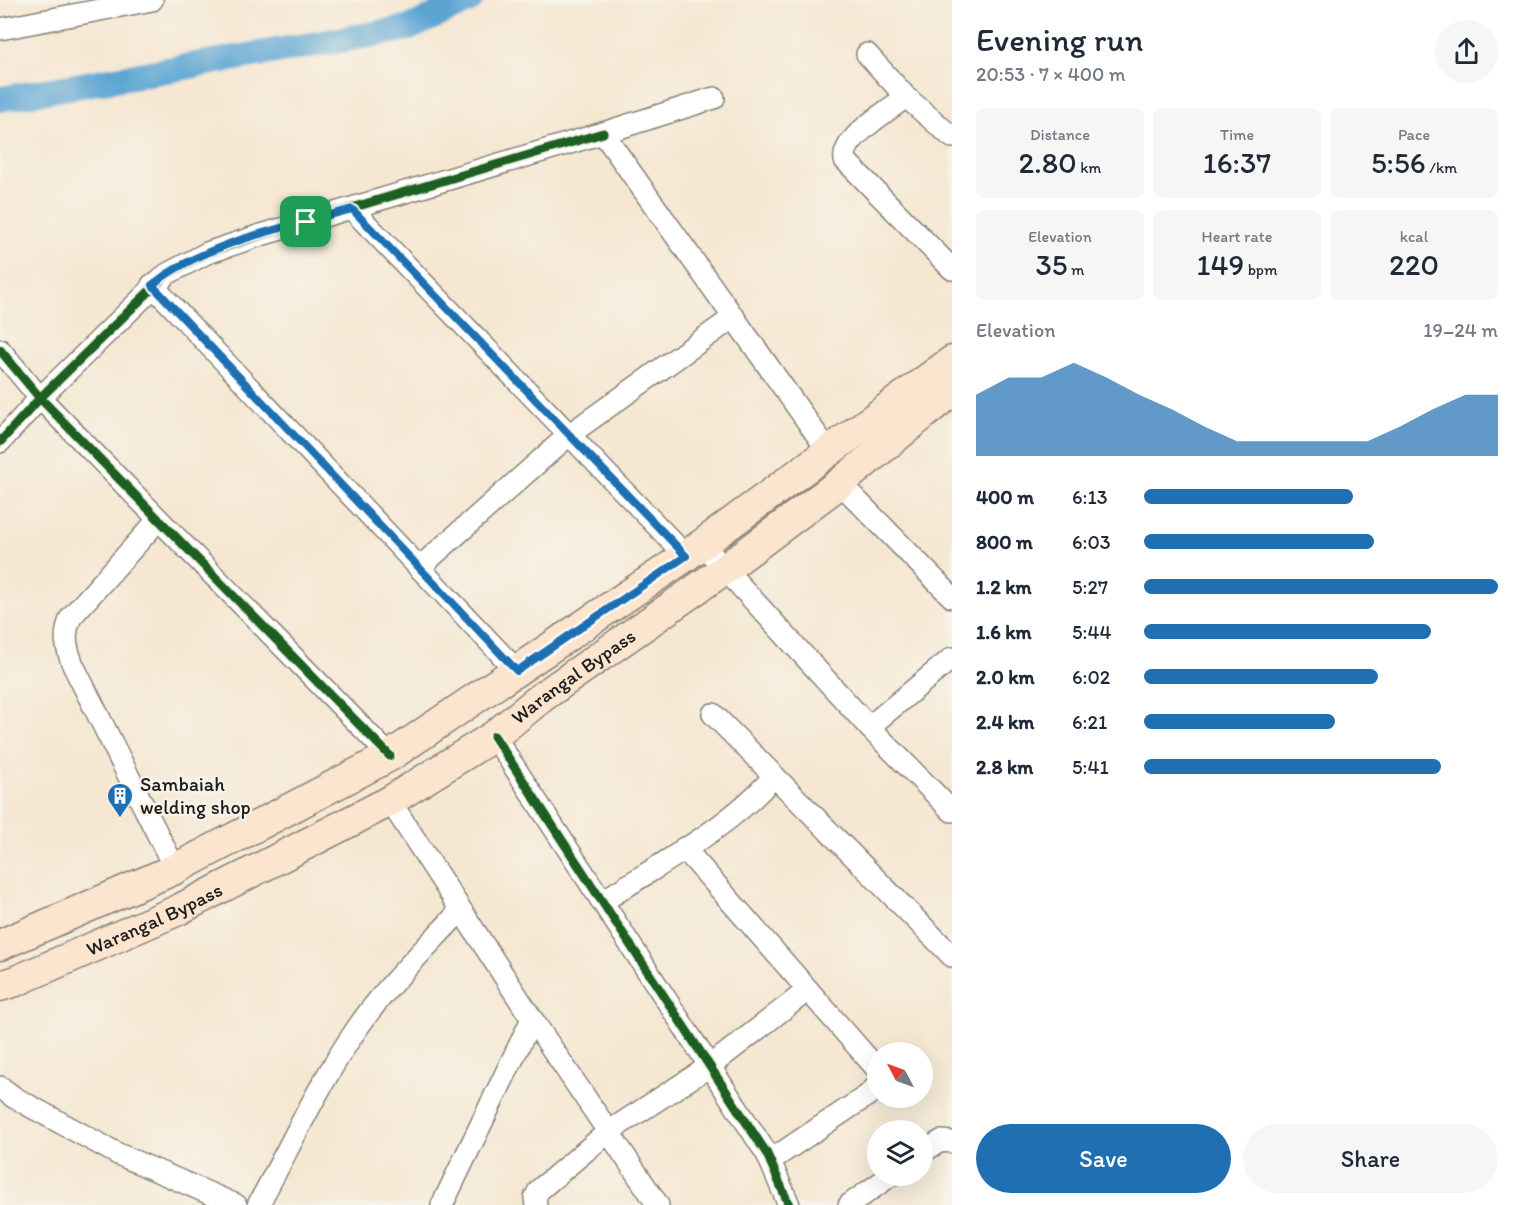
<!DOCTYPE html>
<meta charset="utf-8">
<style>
body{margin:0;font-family:Itim,sans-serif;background:#f6f6f7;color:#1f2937;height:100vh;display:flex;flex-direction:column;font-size:22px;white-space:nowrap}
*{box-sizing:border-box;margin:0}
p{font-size:20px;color:#747a83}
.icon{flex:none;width:33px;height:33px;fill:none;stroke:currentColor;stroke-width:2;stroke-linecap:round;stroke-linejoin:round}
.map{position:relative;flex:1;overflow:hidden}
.panel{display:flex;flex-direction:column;background:#fff;width:570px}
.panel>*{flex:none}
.needle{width:39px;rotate:311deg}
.fabs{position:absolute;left:867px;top:1042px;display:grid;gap:12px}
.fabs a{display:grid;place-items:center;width:66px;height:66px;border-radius:50%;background:#fff;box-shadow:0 6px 24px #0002;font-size:30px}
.pin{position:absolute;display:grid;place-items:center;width:51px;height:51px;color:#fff;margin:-26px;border-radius:12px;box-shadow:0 3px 9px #0006}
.round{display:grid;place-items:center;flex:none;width:63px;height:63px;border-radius:32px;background:#f6f6f7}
.headline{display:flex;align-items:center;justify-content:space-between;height:102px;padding:0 24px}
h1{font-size:33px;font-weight:600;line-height:45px}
.metrics{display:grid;grid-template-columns:repeat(3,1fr);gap:9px;height:102px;padding:6px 24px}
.metrics div{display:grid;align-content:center;border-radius:9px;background:#f6f6f7;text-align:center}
.metrics b{font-size:30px;font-weight:600}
.metrics small{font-size:16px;font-weight:400}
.metrics p{font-size:16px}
.chart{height:168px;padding:12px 24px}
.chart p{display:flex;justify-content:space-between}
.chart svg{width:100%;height:108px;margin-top:6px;fill:#1f6fb2;opacity:.7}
.action{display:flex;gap:12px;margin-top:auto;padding:12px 24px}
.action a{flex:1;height:69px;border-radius:36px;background:#1f6fb2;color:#fff;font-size:24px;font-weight:600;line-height:69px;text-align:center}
.action a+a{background:#f6f6f7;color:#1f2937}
ul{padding:0 24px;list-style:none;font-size:20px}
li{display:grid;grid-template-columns:96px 72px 1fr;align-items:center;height:45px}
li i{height:15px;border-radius:8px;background:#1f6fb2}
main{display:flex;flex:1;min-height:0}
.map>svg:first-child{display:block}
</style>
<main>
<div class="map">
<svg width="952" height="1205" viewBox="0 0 952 1205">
<rect width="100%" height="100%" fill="#f7f3e8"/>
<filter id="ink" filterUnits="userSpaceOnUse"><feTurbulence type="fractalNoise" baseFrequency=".0167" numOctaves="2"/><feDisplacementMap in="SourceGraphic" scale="12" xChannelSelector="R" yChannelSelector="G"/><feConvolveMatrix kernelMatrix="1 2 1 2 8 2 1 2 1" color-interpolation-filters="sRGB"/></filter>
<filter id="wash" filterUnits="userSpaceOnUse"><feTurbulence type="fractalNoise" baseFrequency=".008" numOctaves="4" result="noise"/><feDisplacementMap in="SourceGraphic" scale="24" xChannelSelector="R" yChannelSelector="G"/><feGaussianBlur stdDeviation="1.35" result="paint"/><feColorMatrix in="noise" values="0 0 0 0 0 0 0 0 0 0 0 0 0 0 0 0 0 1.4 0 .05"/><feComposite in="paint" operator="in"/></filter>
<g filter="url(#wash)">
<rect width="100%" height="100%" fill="#f5e7d2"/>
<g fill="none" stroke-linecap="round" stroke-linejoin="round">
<path stroke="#5ba5d3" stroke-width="26" d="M 0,99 L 409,28 L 470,0"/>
</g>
</g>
<g filter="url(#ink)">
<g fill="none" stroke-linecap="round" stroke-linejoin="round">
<defs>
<g id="street">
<path d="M 0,29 L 152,0"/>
<path d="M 867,54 L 906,97 L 952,137"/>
<path d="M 906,97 C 889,110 841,138 845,160 L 952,269"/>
<path d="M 714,98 L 603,133 L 829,452"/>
<path d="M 352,209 L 686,556"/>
<path d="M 152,285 L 517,671"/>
<path d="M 0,350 L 40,398 L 390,756"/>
<path d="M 0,442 L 40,398 L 167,274 L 207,253 L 261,235 L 603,133"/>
<path d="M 840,483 L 952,597"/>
<path d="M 158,520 L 71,617 C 63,635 66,647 73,665 L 175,869"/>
<path d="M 702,544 L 869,727 L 952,811"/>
<path d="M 419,568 L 570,434 L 734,317"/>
<path d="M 713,714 L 952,956"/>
<path d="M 869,727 L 952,658"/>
<path d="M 494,736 L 767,1154 L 789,1205"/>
<path d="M 390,801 L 532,1019 L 442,1205"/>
<path d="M 684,848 L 878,1070"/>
<path d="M 602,902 C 657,865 730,828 773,777"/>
<path d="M 532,1019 L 658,1205"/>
<path d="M 0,1087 L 15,1098 L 118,1154 L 236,1205"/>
<path d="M 922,1152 L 941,1141 L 952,1142"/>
<path d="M 771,1160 L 868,1095 L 878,1085"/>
<path d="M 258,1205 C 290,1147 318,1085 356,1030 C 386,986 425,949 461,910"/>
<path d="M 536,1205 L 535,1198 L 539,1190 L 608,1132 L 710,1066 L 808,990"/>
<path d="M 849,1205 L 890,1176"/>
</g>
<g id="secondary">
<path d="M 0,945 L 175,869 L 390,756 L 686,556 L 952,361"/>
<path id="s1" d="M 0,986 L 16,981 L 176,911 L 390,801 L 494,736 L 542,697 L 725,569 L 840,483 L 952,391"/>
</g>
</defs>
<use href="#street" stroke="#888277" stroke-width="24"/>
<use href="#secondary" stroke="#888277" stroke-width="33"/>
<use href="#street" stroke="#fff" stroke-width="21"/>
<use href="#secondary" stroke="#fce5cf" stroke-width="30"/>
<defs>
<g id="cycleway">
<path d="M 0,350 L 40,398 L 390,756"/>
<path d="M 0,442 L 40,398 L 167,274 L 207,253 L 261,235 L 603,133"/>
<path d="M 494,736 L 767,1154 L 789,1205"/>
</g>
</defs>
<use href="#cycleway" stroke="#f7f3e8" stroke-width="13"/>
<use href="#cycleway" stroke="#1b5e20" stroke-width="9"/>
</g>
</g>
<g fill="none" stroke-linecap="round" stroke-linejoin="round" filter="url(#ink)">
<defs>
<path id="route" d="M 352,209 L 686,556 L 517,671 L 152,285 C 207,241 285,228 352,209 Z"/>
</defs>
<use href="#route" stroke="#fff" stroke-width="12"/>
<use href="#route" stroke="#1f6fb2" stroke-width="8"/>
</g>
<defs>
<symbol id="building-pin" viewBox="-11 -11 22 30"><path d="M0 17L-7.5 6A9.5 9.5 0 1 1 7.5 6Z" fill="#1f6fb2" stroke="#f7f3e8"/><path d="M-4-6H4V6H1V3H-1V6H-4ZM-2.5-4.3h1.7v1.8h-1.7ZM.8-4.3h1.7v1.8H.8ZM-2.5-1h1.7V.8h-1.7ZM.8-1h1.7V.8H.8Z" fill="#fff"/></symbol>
</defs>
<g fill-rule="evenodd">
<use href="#building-pin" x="105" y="781" width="30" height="40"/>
</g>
<g text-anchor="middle" stroke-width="5" stroke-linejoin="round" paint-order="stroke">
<g font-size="20" fill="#1c1c1c" stroke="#f7f3e8">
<text dy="7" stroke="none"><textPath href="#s1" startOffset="654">Warangal Bypass</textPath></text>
<text dy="7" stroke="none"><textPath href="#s1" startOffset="168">Warangal Bypass</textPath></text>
</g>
<g font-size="20" fill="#1c1c1c" stroke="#f7f3e8" text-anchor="start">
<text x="140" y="791">Sambaiah<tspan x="140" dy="23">welding shop</tspan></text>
</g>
</g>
</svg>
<div class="fabs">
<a><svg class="needle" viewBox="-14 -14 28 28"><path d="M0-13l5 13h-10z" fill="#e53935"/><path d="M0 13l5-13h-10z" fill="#747a83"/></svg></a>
<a><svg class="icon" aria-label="layers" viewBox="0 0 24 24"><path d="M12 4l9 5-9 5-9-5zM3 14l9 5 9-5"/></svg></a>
</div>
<div class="pin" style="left:306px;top:222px;background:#1e9e55"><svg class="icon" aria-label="arrive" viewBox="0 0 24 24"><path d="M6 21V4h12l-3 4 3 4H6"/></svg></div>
</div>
<section class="panel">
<div class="headline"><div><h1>Evening run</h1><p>20:53 · 7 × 400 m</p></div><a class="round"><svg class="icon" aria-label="share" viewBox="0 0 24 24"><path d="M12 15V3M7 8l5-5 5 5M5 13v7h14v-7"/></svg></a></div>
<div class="metrics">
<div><p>Distance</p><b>2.80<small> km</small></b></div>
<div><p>Time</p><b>16:37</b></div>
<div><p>Pace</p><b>5:56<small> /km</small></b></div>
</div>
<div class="metrics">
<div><p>Elevation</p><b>35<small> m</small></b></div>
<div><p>Heart rate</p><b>149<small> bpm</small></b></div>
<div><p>kcal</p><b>220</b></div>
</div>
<div class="chart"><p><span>Elevation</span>19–24 m</p>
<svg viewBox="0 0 160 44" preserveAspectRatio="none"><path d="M0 44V19L10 12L20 12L30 6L40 12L50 19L60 25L70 32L80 38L90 38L100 38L110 38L120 38L130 32L140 25L150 19L160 19V44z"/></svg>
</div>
<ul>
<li><b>400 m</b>6:13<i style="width:59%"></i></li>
<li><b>800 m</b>6:03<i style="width:65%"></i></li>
<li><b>1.2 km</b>5:27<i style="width:100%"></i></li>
<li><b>1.6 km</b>5:44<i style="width:81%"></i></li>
<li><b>2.0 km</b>6:02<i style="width:66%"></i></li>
<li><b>2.4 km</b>6:21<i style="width:54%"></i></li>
<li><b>2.8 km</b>5:41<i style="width:84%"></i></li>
</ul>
<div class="action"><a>Save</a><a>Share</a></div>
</section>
</main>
